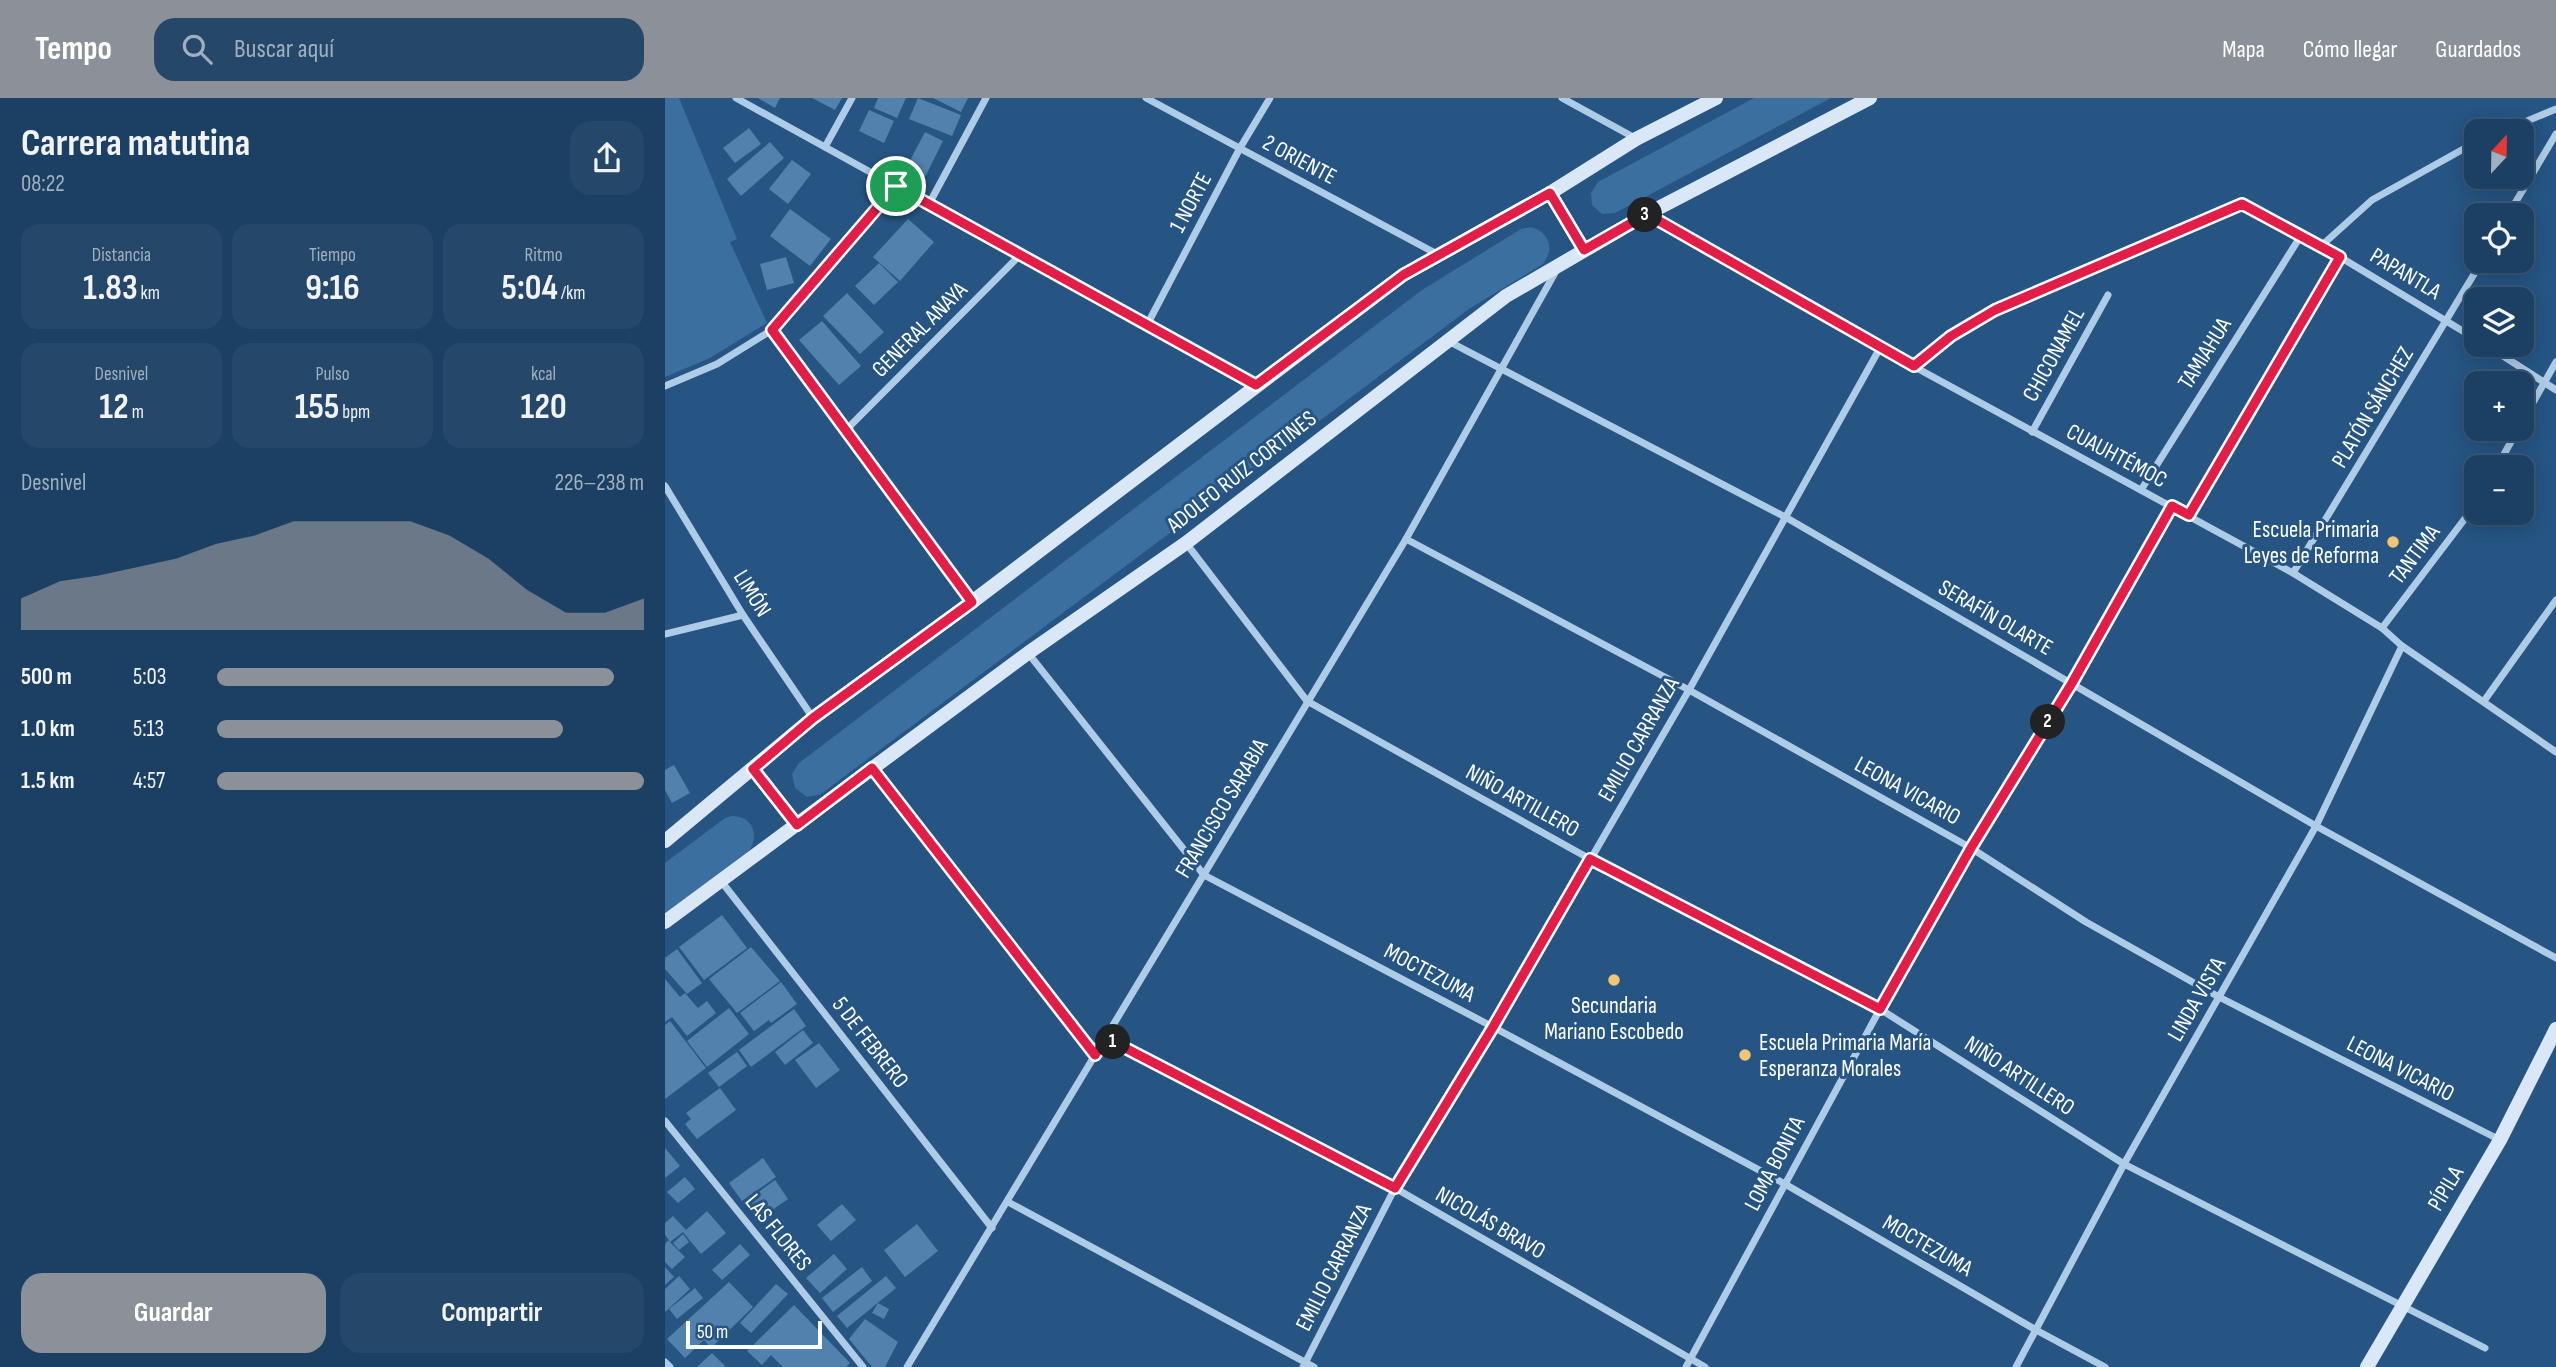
<!DOCTYPE html>
<html lang="es">
<meta charset="utf-8">
<style>
body{margin:0;font-family:"Sofia Sans Condensed",sans-serif;background:#254769;color:#f1f3f6;height:100vh;display:flex;flex-direction:column;font-size:26px;white-space:nowrap}
*{box-sizing:border-box;margin:0}
p{font-size:23px;color:#a0afbe}
.icon{flex:none;width:38px;height:38px;fill:none;stroke:currentColor;stroke-width:2;stroke-linecap:round;stroke-linejoin:round}
.map{position:relative;flex:1;overflow:hidden}
.side{display:flex;flex-direction:column;background:#1c4063;width:665px}
.side>*{flex:none}
.needle{width:46px;rotate:22deg}
.controls{position:absolute;left:1799px;top:21px;display:grid;gap:14px}
.controls a{display:grid;place-items:center;width:70px;height:70px;border-radius:14px;background:#1c4063;box-shadow:0 4px 18px #0003,0 0 0 2px #3a5978;font-size:35px}
.scale{position:absolute;left:21px;bottom:18px;width:136px;box-sizing:border-box;padding-left:7px;border:4px solid #fff;border-top:0;font-size:19px;line-height:24px;white-space:nowrap;color:#fff;-webkit-text-stroke:5px #265584;paint-order:stroke}
.pin{position:absolute;display:grid;place-items:center;width:60px;height:60px;color:#fff;margin:-30px;border:4px solid #fff;border-radius:50%;box-shadow:0 2px 7px #0007}
.km{position:absolute;width:35px;height:35px;margin:-18px;border-radius:50%;background:#222;color:#fff;font-size:19px;line-height:35px;text-align:center}
.round{display:grid;place-items:center;flex:none;width:74px;height:74px;border-radius:21px;background:#254769}
.headline{display:flex;align-items:center;justify-content:space-between;height:119px;padding:0 21px}
h1{font-size:38px;font-weight:700;line-height:52px}
.metrics{display:grid;grid-template-columns:repeat(3,1fr);gap:10px;height:119px;padding:7px 21px}
.metrics div{display:grid;align-content:center;border-radius:18px;background:#254769;text-align:center}
.metrics b{font-size:35px;font-weight:700}
.metrics small{font-size:19px;font-weight:400}
.metrics p{font-size:19px}
.chart{height:196px;padding:14px 21px}
.chart p{display:flex;justify-content:space-between}
.chart svg{width:100%;height:126px;margin-top:7px;fill:#8c9099;opacity:.7}
.action{display:flex;gap:14px;margin-top:auto;padding:14px 21px}
.action a{flex:1;height:80px;border-radius:21px;background:#8c9099;color:#fff;font-size:28px;font-weight:700;line-height:80px;text-align:center}
.action a+a{background:#254769;color:#f1f3f6}
ul{padding:0 21px;list-style:none;font-size:23px}
li{display:grid;grid-template-columns:112px 84px 1fr;align-items:center;height:52px}
li i{height:18px;border-radius:9px;background:#8c9099}
header{display:flex;align-items:center;gap:42px;box-sizing:border-box;height:98px;padding:0 35px;background:#8c9099;color:#fff}
header strong{font-size:33px}
nav{display:flex;gap:38px;margin-inline-start:auto;font-size:24px}
.search{width:490px;height:63px;background:#254769;display:flex;align-items:center;gap:18px;box-sizing:border-box;padding:0 24px;border-radius:21px;color:#a0afbe;font-size:26px}
main{display:flex;flex:1;min-height:0}
.map>svg:first-child{display:block}
</style>
<header>
<strong>Tempo</strong>
<div class="search"><svg class="icon" aria-label="search" viewBox="0 0 24 24"><circle cx="10" cy="10" r="6"/><path d="M15 15l6 6"/></svg>Buscar aquí</div>
<nav><a>Mapa</a><a>Cómo llegar</a><a>Guardados</a></nav>
</header>
<main>
<section class="side">
<div class="headline"><div><h1>Carrera matutina</h1><p>08:22</p></div><a class="round"><svg class="icon" aria-label="share" viewBox="0 0 24 24"><path d="M12 15V3M7 8l5-5 5 5M5 13v7h14v-7"/></svg></a></div>
<div class="metrics">
<div><p>Distancia</p><b>1.83<small> km</small></b></div>
<div><p>Tiempo</p><b>9:16</b></div>
<div><p>Ritmo</p><b>5:04<small> /km</small></b></div>
</div>
<div class="metrics">
<div><p>Desnivel</p><b>12<small> m</small></b></div>
<div><p>Pulso</p><b>155<small> bpm</small></b></div>
<div><p>kcal</p><b>120</b></div>
</div>
<div class="chart"><p><span>Desnivel</span>226–238 m</p>
<svg viewBox="0 0 160 44" preserveAspectRatio="none"><path d="M0 44V33L10 27L20 25L30 22L40 19L50 14L60 11L70 6L80 6L90 6L100 6L110 11L120 19L130 30L140 38L150 38L160 33V44z"/></svg>
</div>
<ul>
<li><b>500 m</b>5:03<i style="width:93%"></i></li>
<li><b>1.0 km</b>5:13<i style="width:81%"></i></li>
<li><b>1.5 km</b>4:57<i style="width:100%"></i></li>
</ul>
<div class="action"><a>Guardar</a><a>Compartir</a></div>
</section>
<div class="map">
<svg width="1891" height="1269" viewBox="0 0 1891 1269">
<rect width="100%" height="100%" fill="#265584"/>
<g fill="#3a6fa0">
<path d="M 0,0 L 14,0 L 72,141 L 65,144 L 102,225 L 45,260 L 0,279 Z"/>
<path d="M 1089,0 L 1166,0 L 950,115 L 937,116 L 927,107 L 926,95 L 933,84 Z"/>
<path d="M 866,129 C 884,134 890,151 878,166 L 804,211 L 156,696 L 142,699 L 130,690 L 127,676 L 134,665 L 757,192 L 856,131 Z"/>
<path d="M 67,718 C 87,718 95,736 84,753 L 0,816 L 0,765 L 60,720 Z"/>
</g>
<g fill="#5281ad">
<path d="M 93,0 L 115,0 L 110,10 Z"/>
<path d="M 147,0 L 177,0 L 170,12 Z"/>
<path d="M 213,0 L 241,0 L 232,20 L 209,10 Z"/>
<path d="M 253,0 L 296,17 L 287,38 L 244,21 Z"/>
<path d="M 268,0 L 303,0 L 296,14 Z"/>
<path d="M 204,12 L 229,23 L 219,45 L 194,33 Z"/>
<path d="M 84,30 L 96,46 L 70,65 L 58,50 Z"/>
<path d="M 260,34 L 278,43 L 260,79 L 241,70 Z"/>
<path d="M 105,44 L 119,60 L 76,98 L 62,81 Z"/>
<path d="M 127,62 L 146,76 L 123,106 L 104,91 Z"/>
<path d="M 125,111 L 166,141 L 145,168 L 105,138 Z"/>
<path d="M 243,121 L 269,144 L 235,183 L 208,159 Z"/>
<path d="M 121,159 L 129,185 L 102,192 L 95,166 Z"/>
<path d="M 214,165 L 233,184 L 209,207 L 190,188 Z"/>
<path d="M 182,195 L 219,234 L 195,256 L 158,218 Z"/>
<path d="M 157,223 L 196,268 L 174,287 L 134,242 Z"/>
<path d="M 9,667 L 25,695 L 7,705 L 0,692 L 0,672 Z"/>
<path d="M 57,817 L 82,850 L 39,882 L 14,849 Z"/>
<path d="M 86,849 L 115,883 L 72,915 L 44,881 Z"/>
<path d="M 12,851 L 37,885 L 22,896 L 0,871 L 0,860 Z"/>
<path d="M 0,881 L 15,899 L 20,895 L 33,910 L 42,903 L 51,915 L 22,938 L 7,919 L 0,924 Z"/>
<path d="M 116,884 L 132,906 L 106,925 L 104,922 L 89,933 L 75,915 Z"/>
<path d="M 64,910 L 84,936 L 42,969 L 22,943 Z"/>
<path d="M 129,911 L 141,928 L 86,969 L 74,952 Z"/>
<path d="M 5,923 L 41,970 L 0,1001 L 0,927 Z"/>
<path d="M 138,932 L 148,945 L 120,967 L 110,954 Z"/>
<path d="M 154,945 L 175,972 L 151,990 L 130,962 Z"/>
<path d="M 72,954 L 82,968 L 54,989 L 43,975 Z"/>
<path d="M 55,990 L 71,1012 L 32,1041 L 20,1026 L 26,1021 L 21,1015 Z"/>
<path d="M 0,1050 L 15,1068 L 0,1080 Z"/>
<path d="M 98,1060 L 111,1079 L 77,1103 L 64,1085 Z"/>
<path d="M 20,1079 L 30,1091 L 13,1105 L 2,1094 Z"/>
<path d="M 110,1082 L 123,1101 L 93,1122 L 80,1104 Z"/>
<path d="M 177,1106 L 191,1122 L 166,1143 L 152,1127 Z"/>
<path d="M 42,1113 L 61,1135 L 36,1156 L 18,1134 L 5,1144 L 20,1159 L 7,1171 L 0,1164 L 0,1146 L 4,1142 L 0,1137 L 0,1125 L 8,1118 L 21,1132 Z"/>
<path d="M 252,1126 L 273,1153 L 240,1179 L 219,1152 Z"/>
<path d="M 18,1136 L 24,1144 L 14,1152 L 8,1145 Z"/>
<path d="M 75,1146 L 85,1157 L 57,1182 L 47,1172 Z"/>
<path d="M 169,1156 L 182,1171 L 155,1195 L 141,1180 Z"/>
<path d="M 0,1169 L 9,1179 L 0,1187 Z"/>
<path d="M 197,1169 L 207,1183 L 168,1214 L 157,1200 Z"/>
<path d="M 14,1178 L 25,1191 L 0,1214 L 0,1191 Z"/>
<path d="M 221,1178 L 231,1190 L 182,1230 L 172,1218 Z"/>
<path d="M 64,1184 L 88,1209 L 46,1250 L 39,1242 L 20,1260 L 2,1241 Z"/>
<path d="M 111,1186 L 123,1196 L 86,1235 L 75,1225 Z"/>
<path d="M 30,1190 L 38,1200 L 12,1221 L 4,1211 Z"/>
<path d="M 213,1205 L 224,1211 L 219,1221 L 207,1215 Z"/>
<path d="M 129,1207 L 185,1265 L 181,1269 L 118,1269 L 106,1257 L 97,1267 L 82,1253 Z"/>
<path d="M 200,1221 L 233,1244 L 220,1269 L 207,1269 L 184,1241 Z"/>
<path d="M 47,1255 L 61,1269 L 32,1269 Z"/>
</g>
<g fill="none" stroke-linecap="round" stroke-linejoin="round">
<g stroke="#afcce7" stroke-width="7">
<path d="M 71,0 L 591,287"/>
<path d="M 481,0 L 772,156"/>
<path d="M 897,0 L 970,40"/>
<path d="M 1838,33 L 1891,11"/>
<path d="M 160,49 L 187,0"/>
<path d="M 264,106 L 321,0"/>
<path d="M 982,116 L 1215,250 L 1628,475 L 1717,530 L 1737,548 L 1891,654"/>
<path d="M 1843,117 L 1891,36"/>
<path d="M 1655,149 L 1707,102 L 1811,44"/>
<path d="M 482,227 L 575,50 L 605,0"/>
<path d="M 107,232 L 307,504"/>
<path d="M 783,243 L 1122,420 L 1651,728 L 1891,860"/>
<path d="M 1821,247 L 1891,292"/>
<path d="M 1249,268 L 1286,238 L 1330,212 L 1577,106 L 1675,159 L 1811,241"/>
<path d="M 0,288 L 52,266 L 107,232 L 231,88"/>
<path d="M 1857,324 L 1891,264"/>
<path d="M 180,333 L 355,157"/>
<path d="M 1367,334 L 1443,197"/>
<path d="M 1832,369 L 1853,331"/>
<path d="M 0,388 L 78,517 L 148,620"/>
<path d="M 1476,392 L 1635,139"/>
<path d="M 1524,417 L 1675,159"/>
<path d="M 741,441 L 1024,592 L 1306,750 L 1421,824 L 1554,899 L 1835,1042"/>
<path d="M 521,445 L 642,603 L 925,761 L 1215,911 L 1459,1066 L 1820,1250"/>
<path d="M 1628,475 L 1817,163"/>
<path d="M 1717,530 L 1811,406"/>
<path d="M 0,536 L 78,517"/>
<path d="M 363,555 L 539,777 L 828,929 L 1120,1086 L 1371,1232 L 1440,1269"/>
<path d="M 1819,603 L 1891,502"/>
<path d="M 207,671 L 430,957"/>
<path d="M 56,783 L 327,1130"/>
<path d="M 441,940 L 730,1090 L 1040,1269"/>
<path d="M 0,1023 L 198,1269"/>
<path d="M 343,1104 L 649,1269"/>
<path d="M 0,1264 L 5,1269"/>
<path d="M 242,1269 L 741,441 L 891,173"/>
<path d="M 638,1269 L 730,1090 L 828,929 L 1024,592 L 1215,250"/>
<path d="M 1021,1269 L 1215,911 L 1306,750 L 1407,585 L 1507,408"/>
<path d="M 1351,1269 L 1459,1066 L 1651,728 L 1737,548"/>
</g>
<g stroke="#d9e7f7" stroke-width="14">
<path d="M 885,95 L 919,152"/>
<path d="M 88,671 L 132,727"/>
<path d="M 0,743 L 148,620 L 307,504 L 738,177 L 885,95 L 971,41 L 1051,0"/>
<path d="M 0,824 L 363,555 L 521,445 L 841,198 L 982,116 L 1205,0"/>
<path d="M 1702,1269 L 1835,1042 L 1891,931"/>
</g>
</g>
<g fill="none" stroke-linecap="round" stroke-linejoin="round">
<defs>
<path id="route" d="M 231,88 L 591,287 L 738,177 L 885,95 L 919,152 L 982,116 L 1249,268 L 1286,238 L 1330,212 L 1577,106 L 1675,159 L 1524,417 L 1507,408 L 1407,585 L 1306,750 L 1215,911 L 925,761 L 828,929 L 730,1090 L 441,940 L 430,957 L 207,670 L 132,727 L 88,671 L 148,620 L 307,504 L 107,232 Z"/>
</defs>
<use href="#route" stroke="#fff" stroke-width="14"/>
<use href="#route" stroke="#e11d48" stroke-width="9"/>
</g>
<g fill="#f1c573" stroke="#265584" stroke-width="2.5">
<circle cx="1728" cy="444" r="7"/>
<circle cx="949" cy="882" r="7"/>
<circle cx="1080" cy="957" r="7"/>
</g>
<g text-anchor="middle" stroke-width="6" stroke-linejoin="round" paint-order="stroke">
<g font-size="23" fill="#fff" stroke="#265584">
<text transform="translate(635 61) rotate(28)" y="8">2 ORIENTE</text>
<text transform="translate(525 104) rotate(-62)" y="8">1 NORTE</text>
<text transform="translate(1741 175) rotate(31)" y="8">PAPANTLA</text>
<text transform="translate(254 231) rotate(-45)" y="8">GENERAL ANAYA</text>
<text transform="translate(1539 255) rotate(-58)" y="8">TAMIAHUA</text>
<text transform="translate(1388 256) rotate(-61)" y="8">CHICONAMEL</text>
<text transform="translate(1707 309) rotate(-59)" y="8">PLATÓN SÁNCHEZ</text>
<text transform="translate(1452 357) rotate(28)" y="8">CUAUHTÉMOC</text>
<text transform="translate(576 373) rotate(-38)" y="8">ADOLFO RUIZ CORTINES</text>
<text transform="translate(1749 456) rotate(-53)" y="8">TANTIMA</text>
<text transform="translate(88 495) rotate(58)" y="8">LIMÓN</text>
<text transform="translate(1331 519) rotate(30)" y="8">SERAFÍN OLARTE</text>
<text transform="translate(973 641) rotate(-60)" y="8">EMILIO CARRANZA</text>
<text transform="translate(1243 692) rotate(29)" y="8">LEONA VICARIO</text>
<text transform="translate(858 702) rotate(29)" y="8">NIÑO ARTILLERO</text>
<text transform="translate(556 710) rotate(-59)" y="8">FRANCISCO SARABIA</text>
<text transform="translate(765 874) rotate(28)" y="8">MOCTEZUMA</text>
<text transform="translate(1531 901) rotate(-60)" y="8">LINDA VISTA</text>
<text transform="translate(206 944) rotate(52)" y="8">5 DE FEBRERO</text>
<text transform="translate(1736 970) rotate(27)" y="8">LEONA VICARIO</text>
<text transform="translate(1355 977) rotate(33)" y="8">NIÑO ARTILLERO</text>
<text transform="translate(1109 1065) rotate(-62)" y="8">LOMA BONITA</text>
<text transform="translate(1780 1090) rotate(-59)" y="8">PÍPILA</text>
<text transform="translate(826 1124) rotate(30)" y="8">NICOLÁS BRAVO</text>
<text transform="translate(114 1134) rotate(51)" y="8">LAS FLORES</text>
<text transform="translate(1263 1147) rotate(30)" y="8">MOCTEZUMA</text>
<text transform="translate(668 1169) rotate(-63)" y="8">EMILIO CARRANZA</text>
</g>
<g font-size="23" fill="#fff" stroke="#265584" text-anchor="end">
<text x="1714" y="439">Escuela Primaria<tspan x="1714" dy="26">Leyes de Reforma</tspan></text>
<text x="949" y="915" text-anchor="middle">Secundaria<tspan x="949" dy="26">Mariano Escobedo</tspan></text>
<text x="1094" y="952" text-anchor="start">Escuela Primaria María<tspan x="1094" dy="26">Esperanza Morales</tspan></text>
</g>
</g>
</svg>
<div class="controls">
<a><svg class="needle" viewBox="-14 -14 28 28"><path d="M0-13l5 13h-10z" fill="#e53935"/><path d="M0 13l5-13h-10z" fill="#a0afbe"/></svg></a>
<a><svg class="icon" aria-label="locate" viewBox="0 0 24 24"><circle cx="12" cy="12" r="6"/><path d="M12 2v4M12 18v4M2 12h4M18 12h4"/></svg></a>
<a><svg class="icon" aria-label="layers" viewBox="0 0 24 24"><path d="M12 4l9 5-9 5-9-5zM3 14l9 5 9-5"/></svg></a>
<a>+</a>
<a>−</a>
</div>
<div class="scale">50 m</div>
<div class="pin" style="left:231px;top:88px;background:#1e9e55"><svg class="icon" aria-label="arrive" viewBox="0 0 24 24"><path d="M6 21V4h12l-3 4 3 4H6"/></svg></div>
<b class="km" style="left:448px;top:944px">1</b>
<b class="km" style="left:1383px;top:624px">2</b>
<b class="km" style="left:980px;top:117px">3</b>
</div>
</main>
